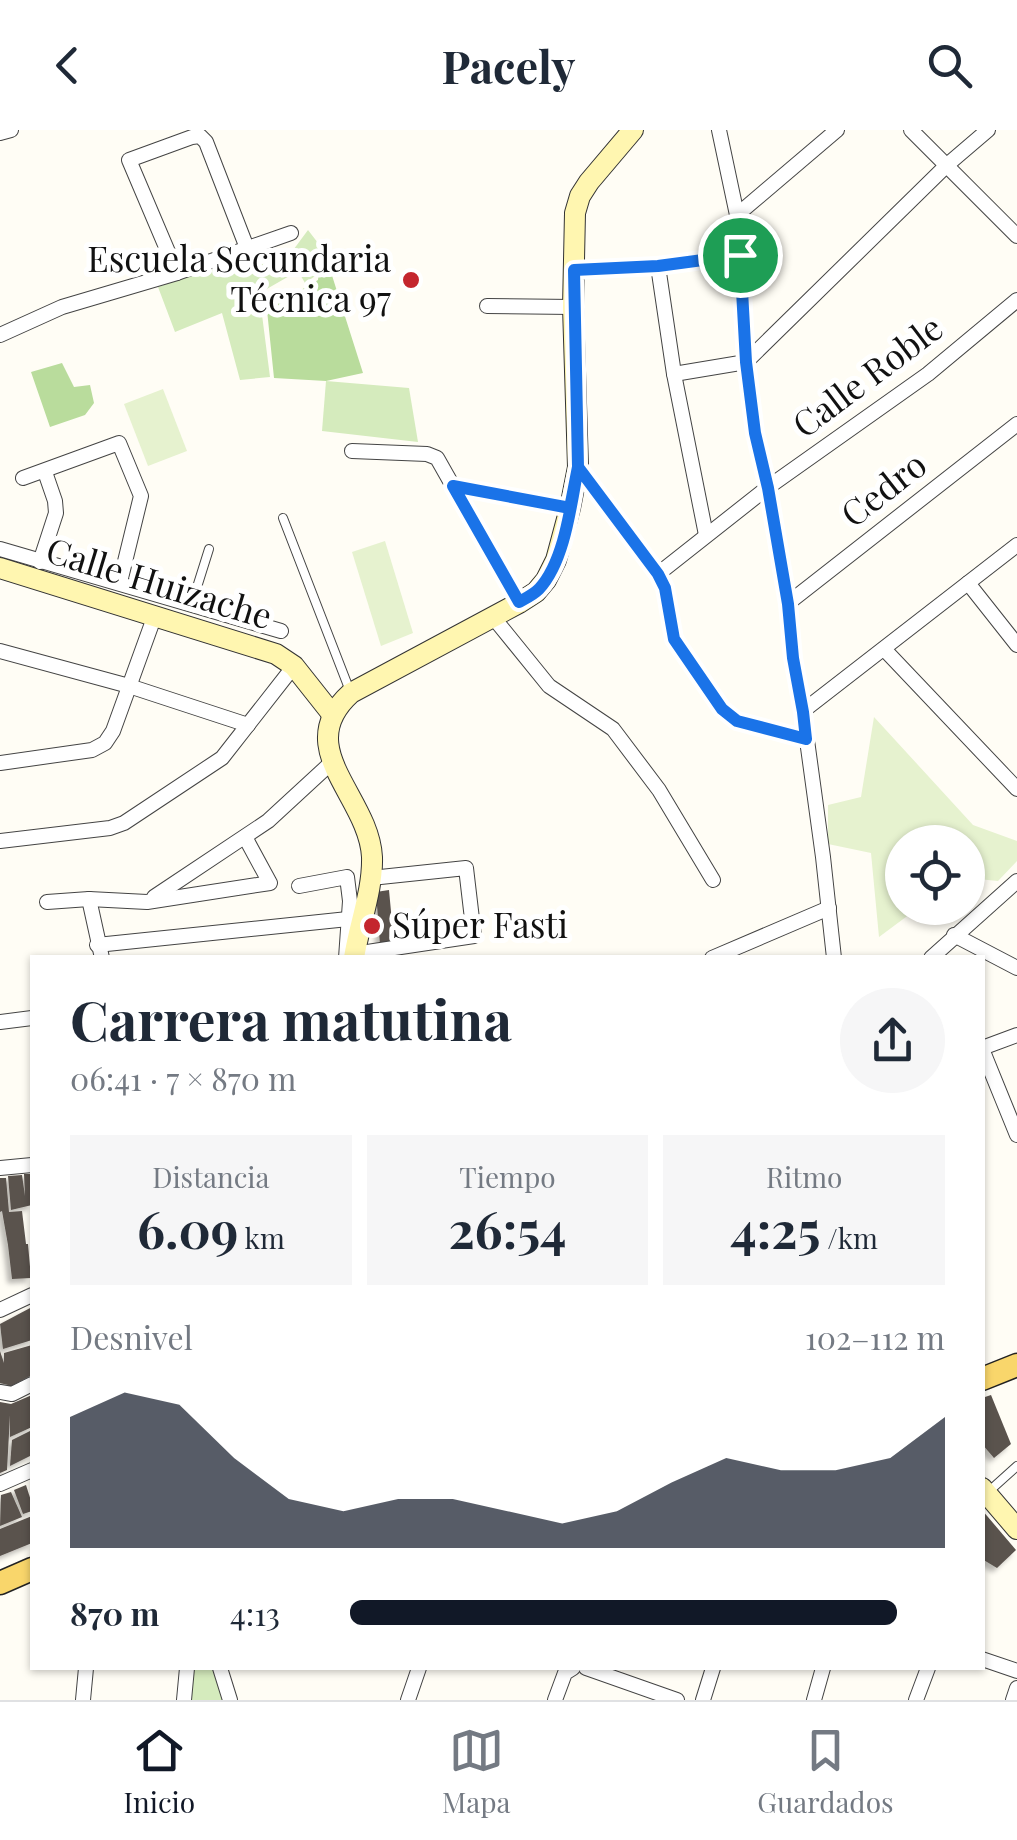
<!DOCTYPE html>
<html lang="es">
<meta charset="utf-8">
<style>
body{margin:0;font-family:"Playfair Display",serif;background:#f6f6f7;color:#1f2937;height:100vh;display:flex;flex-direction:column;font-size:38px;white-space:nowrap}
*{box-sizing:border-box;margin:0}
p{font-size:32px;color:#747a83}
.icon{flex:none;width:55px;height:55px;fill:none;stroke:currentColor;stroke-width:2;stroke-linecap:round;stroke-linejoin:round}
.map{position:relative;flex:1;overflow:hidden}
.panel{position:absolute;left:30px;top:825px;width:955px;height:715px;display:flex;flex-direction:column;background:#fff;border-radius:0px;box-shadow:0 2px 8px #0004}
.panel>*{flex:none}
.controls{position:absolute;left:885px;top:695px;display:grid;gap:20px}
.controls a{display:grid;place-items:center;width:100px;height:100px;border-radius:50%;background:#fff;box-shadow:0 2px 8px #0004;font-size:50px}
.pin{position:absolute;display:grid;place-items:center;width:85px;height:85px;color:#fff;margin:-42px;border:5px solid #fff;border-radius:50%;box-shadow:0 2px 10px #0007}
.round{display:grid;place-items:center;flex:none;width:105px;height:105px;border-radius:52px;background:#f6f6f7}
.head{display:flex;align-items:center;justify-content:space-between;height:170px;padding:0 40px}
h1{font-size:55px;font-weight:700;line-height:75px}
.stats{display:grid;grid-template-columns:repeat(3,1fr);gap:15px;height:170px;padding:10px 40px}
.stats div{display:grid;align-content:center;border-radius:0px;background:#f6f6f7;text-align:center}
.stats b{font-size:50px;font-weight:700}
.stats small{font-size:28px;font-weight:400}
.stats p{font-size:28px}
.chart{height:280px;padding:20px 40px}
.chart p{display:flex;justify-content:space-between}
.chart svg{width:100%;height:180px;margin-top:10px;fill:#111827;opacity:.7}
ul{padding:0 40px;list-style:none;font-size:32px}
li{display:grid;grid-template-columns:160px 120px 1fr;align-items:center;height:75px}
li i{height:25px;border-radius:12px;background:#111827}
header{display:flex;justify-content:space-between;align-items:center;height:130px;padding:0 40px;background:#fff;font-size:45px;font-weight:700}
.tabs{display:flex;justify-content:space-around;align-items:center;height:140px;border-top:2px solid #e0e1e3;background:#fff;font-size:28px;color:#747a83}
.tabs a{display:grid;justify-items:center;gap:5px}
.tabs .on{color:#111827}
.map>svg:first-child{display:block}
</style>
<header><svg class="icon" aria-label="back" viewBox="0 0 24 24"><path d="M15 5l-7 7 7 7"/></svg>Pacely<svg class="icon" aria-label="search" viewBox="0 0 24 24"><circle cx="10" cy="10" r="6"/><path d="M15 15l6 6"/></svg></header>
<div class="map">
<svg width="1017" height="1570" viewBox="0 0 1017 1570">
<defs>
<filter id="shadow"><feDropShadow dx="-4.5" dy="4.5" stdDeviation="2.5" flood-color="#0004"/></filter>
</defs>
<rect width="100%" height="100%" fill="#fffdf5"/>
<g fill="#d5ebbd">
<path d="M 308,100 L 318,113 L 318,144 L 305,153 L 298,141 L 265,160 L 270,172 L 261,177 L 270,247 L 240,250 L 222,183 L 175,202 L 158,157 L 215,137 L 222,145 L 288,127 Z"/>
<path d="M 326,251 L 409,258 L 418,312 L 322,301 Z"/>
<path d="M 192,1538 L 216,1538 L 226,1570 L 189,1570 Z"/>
</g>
<g fill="#b9dc9c">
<path d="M 322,114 L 363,243 L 326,251 L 274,248 L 267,180 L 318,150 Z"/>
<path d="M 62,233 L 74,257 L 90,255 L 94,273 L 85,285 L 50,297 L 31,242 Z"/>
</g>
<g fill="#e6f2cf">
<path d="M 163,259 L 187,321 L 148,336 L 124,274 Z"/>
<path d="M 385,411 L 413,503 L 381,516 L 352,422 Z"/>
<path d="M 874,587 L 973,695 L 1017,711 L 1017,731 L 998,751 L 968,748 L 968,712 L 902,712 L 902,778 L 918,778 L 879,807 L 871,723 L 828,714 L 828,675 L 861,667 Z"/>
</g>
<g fill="#5a524d" filter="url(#shadow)">
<path d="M 389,760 L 394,814 L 380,815 L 376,762 Z"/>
<path d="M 24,1044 L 32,1044 L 32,1075 L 11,1080 L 8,1046 L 22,1045 L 25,1066 Z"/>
<path d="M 0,1048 L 6,1048 L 9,1082 L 22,1081 L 26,1114 L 28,1114 L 31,1148 L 12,1149 L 8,1115 L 2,1081 L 0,1082 Z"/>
<path d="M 32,1177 L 32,1210 L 3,1219 L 0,1194 Z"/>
<path d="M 32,1215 L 32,1245 L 9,1257 L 8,1255 L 0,1253 L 0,1221 L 4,1233 L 4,1223 Z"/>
<path d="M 32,1265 L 32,1297 L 10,1307 L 10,1285 L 7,1340 L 0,1343 L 0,1272 L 11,1274 Z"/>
<path d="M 991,1265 L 1011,1314 L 994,1328 L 982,1314 L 982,1268 Z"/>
<path d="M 32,1300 L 32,1325 L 10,1336 L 12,1310 Z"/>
<path d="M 26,1355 L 32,1374 L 32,1381 L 23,1384 L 14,1360 Z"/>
<path d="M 11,1362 L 22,1387 L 0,1396 L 1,1365 Z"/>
<path d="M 982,1380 L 1016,1420 L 997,1438 L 982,1429 Z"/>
<path d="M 32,1386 L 32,1413 L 0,1426 L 0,1399 Z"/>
</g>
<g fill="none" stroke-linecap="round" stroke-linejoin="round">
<defs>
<g id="service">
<path d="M 283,388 L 350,561"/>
<path d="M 192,473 L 209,419"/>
<path d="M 233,486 L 243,469"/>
<path d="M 987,1363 L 1017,1336"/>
</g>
<g id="minor">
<path d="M 719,0 L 737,85 L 746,232 L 755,303 L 767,358 L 787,474 L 793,528 L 803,581 L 823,727 L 834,828"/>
<path d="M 911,0 L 1017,106"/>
<path d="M 0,3 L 11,0"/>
<path d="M 737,85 L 837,0"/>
<path d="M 658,136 L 674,244 L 706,405"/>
<path d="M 574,141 L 658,136 L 740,125"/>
<path d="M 177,143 L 129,30 L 192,7 L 200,6 L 206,12 L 247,118"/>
<path d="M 487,176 L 573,177"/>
<path d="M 0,205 L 62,177 L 177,143 L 291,103"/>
<path d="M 674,244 L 746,232 L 947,35 L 988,0"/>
<path d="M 352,321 L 427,324 L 437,328 L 519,473"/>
<path d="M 578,337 L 658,444 L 665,458 L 675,509 L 722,579 L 737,591 L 805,609"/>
<path d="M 23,348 L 119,313 L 141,366 L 120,452"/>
<path d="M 453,356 L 570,378"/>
<path d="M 0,419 L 281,501"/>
<path d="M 40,432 L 56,383 L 55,371 L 45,342"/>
<path d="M 658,444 L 767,358 L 928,244 L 1017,170"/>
<path d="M 968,453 L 1017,515"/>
<path d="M 787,474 L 1017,294"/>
<path d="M 493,487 L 549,556 L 613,599 L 659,660 L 713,750"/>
<path d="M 884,519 L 1017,659"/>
<path d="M 0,521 L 129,556 L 248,595"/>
<path d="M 803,581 L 1017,415"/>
<path d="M 0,633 L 92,620 L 105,613 L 113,601 L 155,485"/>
<path d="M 0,711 L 110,698 L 124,693 L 222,628 L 294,536"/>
<path d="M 299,756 L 347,747 L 350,771 L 346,828"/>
<path d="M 154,767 L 268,691 L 332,632"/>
<path d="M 89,769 L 102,828"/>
<path d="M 47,772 L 89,769 L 147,772 L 270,753 L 245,707"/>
<path d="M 954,805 L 1017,838"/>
<path d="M 97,815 L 348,789"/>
<path d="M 354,824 L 474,806 L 466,738 L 371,748"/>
<path d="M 712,828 L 829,778"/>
<path d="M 931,828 L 1017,751"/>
<path d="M 0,892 L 32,888"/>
<path d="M 982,918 L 1017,905"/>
<path d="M 982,919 L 1017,1005"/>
<path d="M 0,1038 L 32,1035"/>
<path d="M 0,1180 L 32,1165"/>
<path d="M 0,1262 L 12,1264 L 32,1254"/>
<path d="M 0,1354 L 32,1340"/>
<path d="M 982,1529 L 1017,1541"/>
<path d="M 220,1538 L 230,1570"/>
<path d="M 586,1538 L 677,1570"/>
<path d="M 83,1570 L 86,1538"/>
<path d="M 184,1570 L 187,1538"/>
<path d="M 408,1570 L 419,1538"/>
<path d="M 555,1570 L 565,1543 L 573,1538"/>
<path d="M 703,1570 L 713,1538"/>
<path d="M 814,1570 L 823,1538"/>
<path d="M 916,1570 L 928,1538"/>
<path d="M 1013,1570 L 1017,1558"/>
</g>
<g id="secondary">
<path d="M 0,438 L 276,524 L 294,536 L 332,584"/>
<path d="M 354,828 C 359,794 373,761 372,727 C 369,666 290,618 351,563 L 519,473 L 536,462 L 546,450 L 556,430 L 570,378 L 578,337 L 573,177 L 575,83 L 580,66 L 589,52 L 633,0"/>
<path d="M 982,1358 L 1017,1399"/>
</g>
<g id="primary">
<path d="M 982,1249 L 1017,1235"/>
<path d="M 0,1453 L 32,1439"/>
</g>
</defs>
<use href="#service" stroke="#444" stroke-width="10"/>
<use href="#minor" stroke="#444" stroke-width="16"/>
<use href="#secondary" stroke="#333" stroke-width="22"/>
<use href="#primary" stroke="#222" stroke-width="25"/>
<use href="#service" stroke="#fff" stroke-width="8"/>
<use href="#minor" stroke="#fff" stroke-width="14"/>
<use href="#secondary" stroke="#fff6b0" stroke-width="20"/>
<use href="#primary" stroke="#f9d66b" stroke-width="22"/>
</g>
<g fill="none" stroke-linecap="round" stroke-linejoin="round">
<defs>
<path id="route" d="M 740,125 L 658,136 L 574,140 L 578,337 L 570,378 L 453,356 L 519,472 C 526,468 533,465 539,459 C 565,431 571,374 578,337 L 658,444 L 665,458 L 674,509 L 722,579 L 737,591 L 806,609 L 803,582 L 793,528 L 788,474 L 768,358 L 755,303 L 746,232 L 740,125"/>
</defs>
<use href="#route" stroke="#fff" stroke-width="20"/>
<use href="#route" stroke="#1a73e8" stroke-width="12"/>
</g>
<g fill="#c4262e" stroke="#fff" stroke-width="4">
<circle cx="411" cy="150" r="10"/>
<circle cx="372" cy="796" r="10"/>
</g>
<g text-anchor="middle" stroke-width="10" stroke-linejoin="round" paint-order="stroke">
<g font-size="35" fill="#111" stroke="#fff" text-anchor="end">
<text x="391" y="142">Escuela Secundaria<tspan x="391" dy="40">Técnica 97</tspan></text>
<text x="392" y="808" text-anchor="start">Súper Fasti</text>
</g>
<g font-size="35" fill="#111" stroke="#fff">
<text transform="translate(868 247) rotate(-37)" y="12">Calle Roble</text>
<text transform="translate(884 360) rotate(-38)" y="12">Cedro</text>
<text transform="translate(159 454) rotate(17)" y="12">Calle Huizache</text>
</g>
</g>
</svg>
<div class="controls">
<a><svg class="icon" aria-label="locate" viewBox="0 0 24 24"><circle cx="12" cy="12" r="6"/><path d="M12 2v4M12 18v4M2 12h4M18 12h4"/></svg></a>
</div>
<div class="pin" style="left:740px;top:125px;background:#1e9e55"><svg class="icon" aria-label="arrive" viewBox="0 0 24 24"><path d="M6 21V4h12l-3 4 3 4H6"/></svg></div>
<section class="panel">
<div class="head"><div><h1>Carrera matutina</h1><p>06:41 · 7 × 870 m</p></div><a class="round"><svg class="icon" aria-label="share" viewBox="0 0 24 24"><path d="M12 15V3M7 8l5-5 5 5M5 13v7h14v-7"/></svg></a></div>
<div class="stats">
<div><p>Distancia</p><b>6.09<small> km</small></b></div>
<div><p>Tiempo</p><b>26:54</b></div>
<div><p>Ritmo</p><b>4:25<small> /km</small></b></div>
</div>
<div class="chart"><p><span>Desnivel</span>102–112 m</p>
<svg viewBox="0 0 160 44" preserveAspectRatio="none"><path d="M0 44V12L10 6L20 9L30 22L40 32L50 35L60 32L70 32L80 35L90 38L100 35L110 28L120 22L130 25L140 25L150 22L160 12V44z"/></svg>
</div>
<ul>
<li><b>870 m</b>4:13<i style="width:92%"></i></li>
</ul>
</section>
</div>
<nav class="tabs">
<a class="on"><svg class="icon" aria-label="home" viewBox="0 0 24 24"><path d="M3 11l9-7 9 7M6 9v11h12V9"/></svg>Inicio</a>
<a><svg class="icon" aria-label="map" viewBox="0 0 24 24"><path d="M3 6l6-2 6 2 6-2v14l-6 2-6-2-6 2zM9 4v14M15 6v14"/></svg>Mapa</a>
<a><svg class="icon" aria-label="saved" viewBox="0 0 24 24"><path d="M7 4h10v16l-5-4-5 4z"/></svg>Guardados</a>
</nav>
